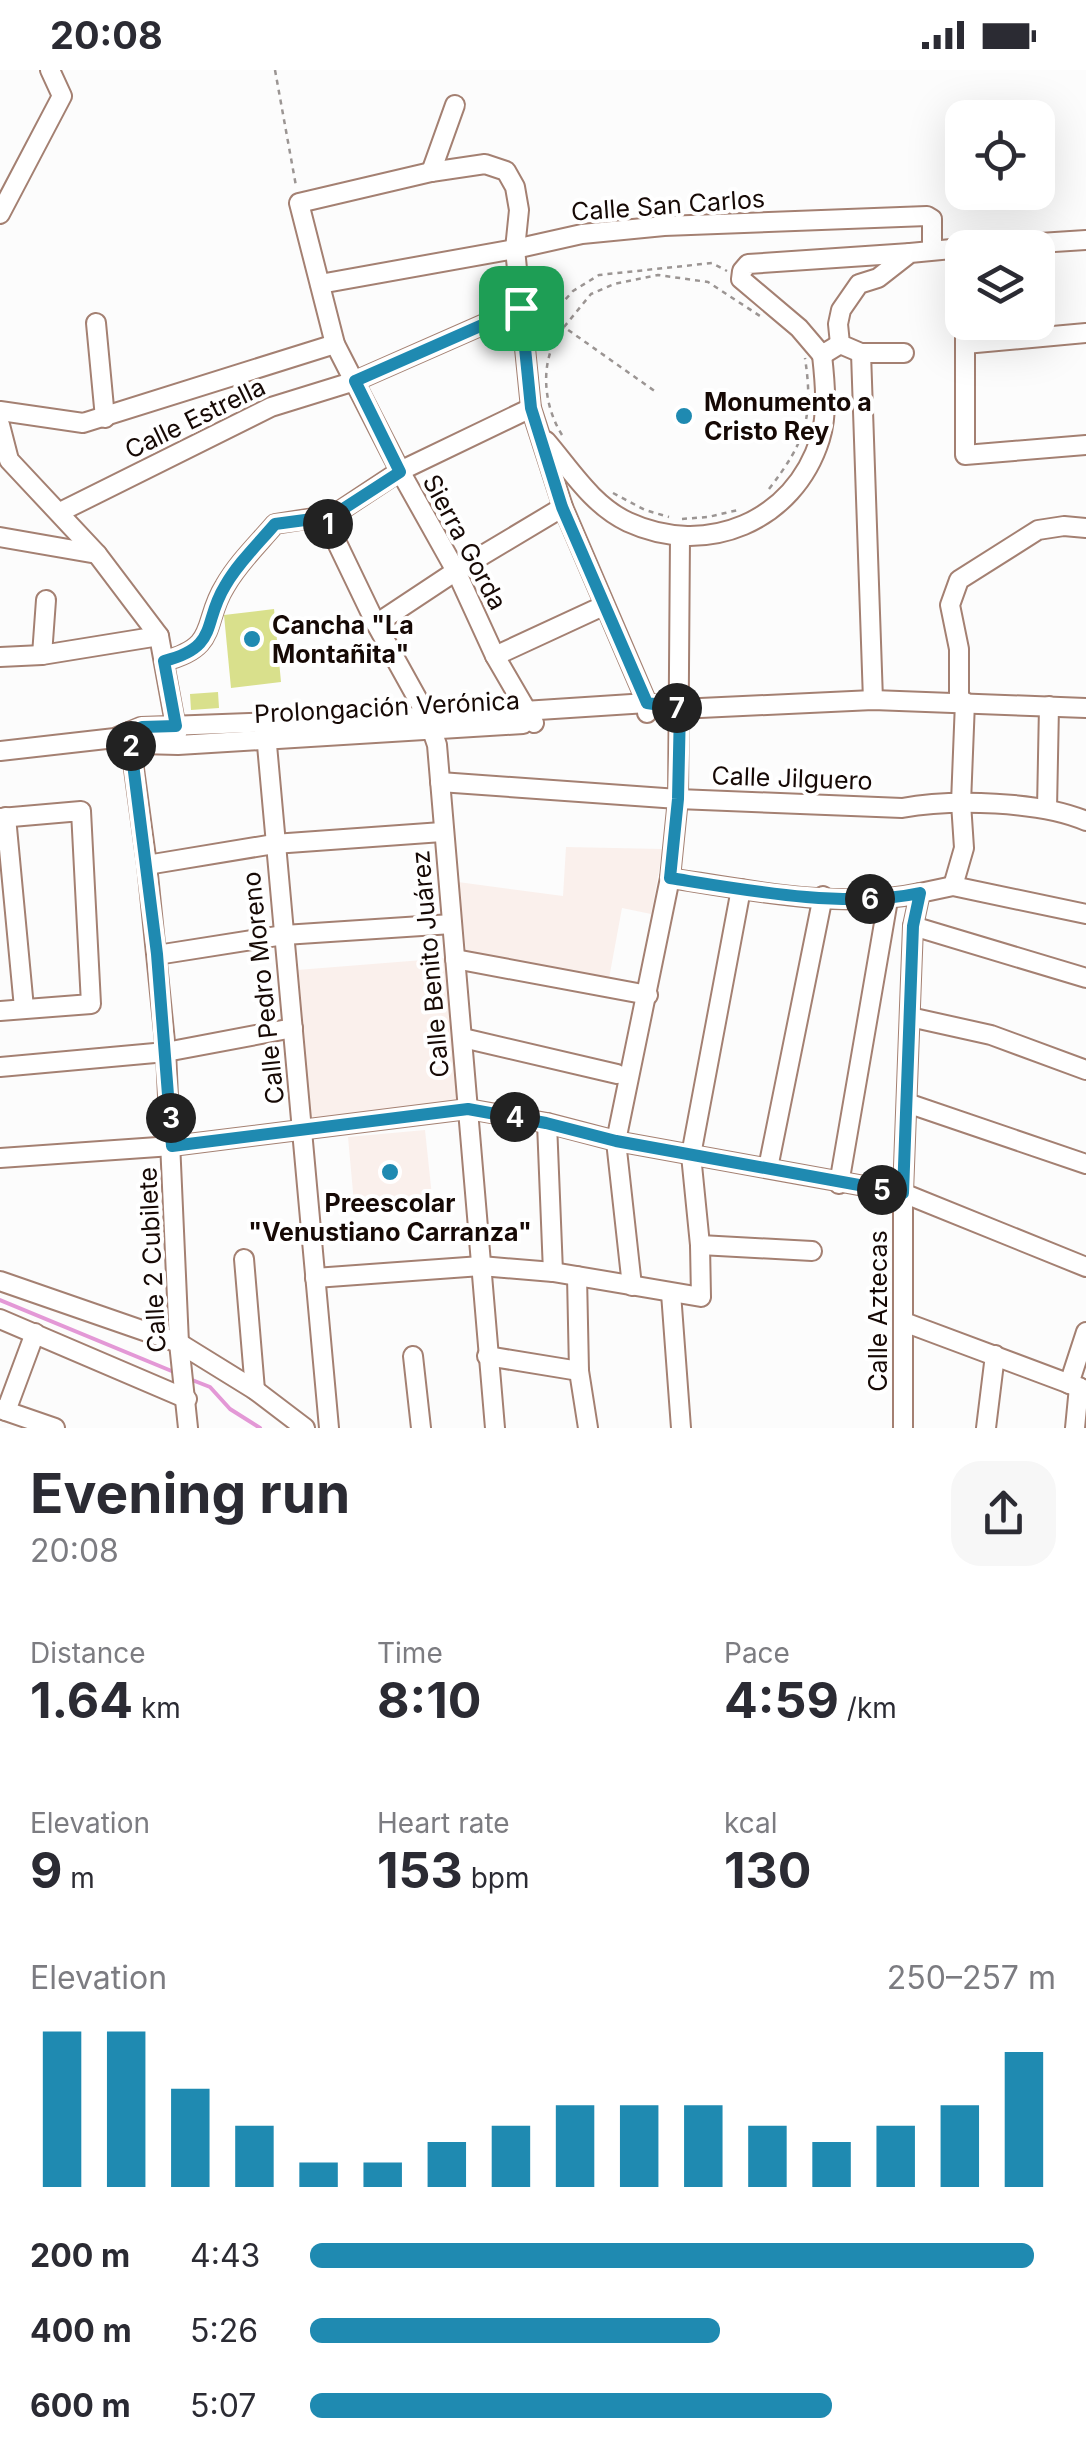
<!DOCTYPE html>
<meta charset="utf-8">
<style>
body{margin:0;font-family:Inter,sans-serif;background:#f7f7f7;color:#2b2b33;height:100vh;display:flex;flex-direction:column;font-size:38px;white-space:nowrap}
*{box-sizing:border-box;margin:0}
p{font-size:32px;color:#7c7c81}
.icon{flex:none;width:55px;height:55px;fill:none;stroke:currentColor;stroke-width:2;stroke-linecap:round;stroke-linejoin:round}
.map{position:relative;height:1358px;overflow:hidden}
.side{display:flex;flex-direction:column;background:#fff;flex:1}
.side>*{flex:none}
.fabs{position:absolute;left:945px;top:30px;display:grid;gap:20px}
.fabs a{display:grid;place-items:center;width:110px;height:110px;border-radius:20px;background:#fff;box-shadow:0 10px 40px #0002;font-size:50px}
.pin{position:absolute;display:grid;place-items:center;width:85px;height:85px;color:#fff;margin:-42px;border-radius:20px;box-shadow:0 5px 15px #0006}
.km{position:absolute;width:50px;height:50px;margin:-25px;border-radius:50%;background:#222;color:#fff;font-size:28px;line-height:50px;text-align:center}
.round{display:grid;place-items:center;flex:none;width:105px;height:105px;border-radius:30px;background:#f7f7f7}
.overview{display:flex;align-items:center;justify-content:space-between;height:170px;padding:0 30px}
h1{font-size:55px;font-weight:700;line-height:75px}
.metrics{display:grid;grid-template-columns:repeat(3,1fr);gap:15px;height:170px;padding:10px 30px}
.metrics div{display:grid;align-content:center}
.metrics b{font-size:50px;font-weight:700}
.metrics small{font-size:28px;font-weight:400}
.metrics p{font-size:28px}
.chart{height:280px;padding:20px 30px}
.chart p{display:flex;justify-content:space-between}
.chart svg{width:100%;height:180px;margin-top:10px;stroke:#1f8ab1;stroke-width:6}
ul{padding:0 30px;list-style:none;font-size:32px}
li{display:grid;grid-template-columns:160px 120px 1fr;align-items:center;height:75px}
li i{height:25px;border-radius:12px;background:#1f8ab1}
.status{display:flex;justify-content:space-between;align-items:center;height:70px;padding:0 50px;background:#fff;direction:ltr}
.status svg{height:28px;fill:currentColor}
.map>svg:first-child{display:block}
</style>
<div class="status"><b>20:08</b><svg viewBox="0 0 49 12"><path d="M0 12V9h3v3zM5 12V6h3v6zM10 12V3h3v9zM15 12V0h3v12zM26 1h20v11H26zM47 4h2v5h-2z"/></svg></div>
<div class="map">
<svg width="1086" height="1358" viewBox="0 0 1086 1358">
<rect width="100%" height="100%" fill="#fcfcfc"/>
<g fill="#faf0ec">
<path d="M 566,777 L 663,779 L 651,844 L 622,838 L 608,914 L 467,888 L 458,812 L 563,826 Z"/>
<path d="M 448,888 L 459,1035 L 309,1051 L 297,900 Z"/>
<path d="M 425,1060 L 433,1136 L 355,1144 L 348,1067 Z"/>
</g>
<g fill="#d9e08c">
<path d="M 274,539 L 281,612 L 231,618 L 224,545 Z"/>
<path d="M 218,622 L 219,638 L 191,640 L 190,624 Z"/>
</g>
<g fill="none" stroke-linecap="round" stroke-linejoin="round">
<g stroke="#e398d6" stroke-width="4">
<path d="M 0,1230 L 174,1302"/>
<path d="M 187,1308 L 210,1317 L 230,1339 L 260,1358"/>
</g>
<defs>
<g id="minor">
<path d="M 431,102 L 455,35"/>
<path d="M 0,144 L 62,26 L 50,0"/>
<path d="M 963,178 L 1086,170"/>
<path d="M 320,214 L 515,179 L 582,164 L 664,156 L 927,146 L 932,149 L 932,180"/>
<path d="M 965,252 L 965,385 L 1086,375"/>
<path d="M 96,253 L 105,348"/>
<path d="M 840,274 L 822,285 L 799,258 L 741,209 L 742,201 L 748,194 L 910,183"/>
<path d="M 965,274 L 1086,263"/>
<path d="M 861,283 L 873,630"/>
<path d="M 904,283 L 861,283 L 840,274 L 838,254 L 841,240 L 859,214 L 878,208 L 910,183 L 962,178"/>
<path d="M 0,341 L 83,353 L 335,274"/>
<path d="M 0,355 L 9,390 L 97,484 L 159,566 L 177,664"/>
<path d="M 546,371 C 571,400 592,435 628,452 C 706,488 794,452 820,369 C 828,343 825,312 822,285"/>
<path d="M 60,442 L 271,337 L 355,311 L 521,238"/>
<path d="M 0,467 L 97,484"/>
<path d="M 376,554 L 456,501 L 563,437"/>
<path d="M 42,585 L 46,530"/>
<path d="M 495,586 L 603,536"/>
<path d="M 0,587 L 42,585 L 159,566"/>
<path d="M 164,591 C 220,577 202,552 225,516 C 238,493 258,474 275,454 L 320,447 L 329,456"/>
<path d="M 959,632 L 959,579 L 950,535 L 959,510 L 1038,460 L 1064,456 L 1086,458"/>
<path d="M 265,653 L 329,1358"/>
<path d="M 534,653 L 495,586 L 456,501 L 400,401 L 335,274 L 299,133 L 431,102 L 485,94 L 506,101 L 515,117 L 519,140 L 515,179 L 531,338 L 563,437 L 647,633 L 647,643"/>
<path d="M 129,662 L 147,795 L 166,982 L 179,1273 L 188,1358"/>
<path d="M 120,669 L 140,674 L 178,675 L 523,654"/>
<path d="M 0,681 L 115,668 L 141,657 L 447,646 L 647,633 L 679,639 L 873,630 L 1086,638"/>
<path d="M 440,712 L 678,729 L 902,738 C 952,729 1040,731 1086,751"/>
<path d="M 1047,739 L 1049,636"/>
<path d="M 6,747 L 24,938"/>
<path d="M 0,748 L 81,741 L 91,934 L 0,941"/>
<path d="M 147,795 L 274,774 L 442,762"/>
<path d="M 670,808 C 747,820 844,840 920,823"/>
<path d="M 953,816 L 964,778 L 961,733 L 965,632"/>
<path d="M 913,856 L 1086,908"/>
<path d="M 157,885 L 284,865 L 452,854"/>
<path d="M 455,889 L 648,925"/>
<path d="M 910,947 L 991,965 L 1086,1000"/>
<path d="M 463,968 L 617,1004"/>
<path d="M 0,997 L 166,982 L 293,958"/>
<path d="M 907,1033 L 1086,1094"/>
<path d="M 547,1053 L 553,1202"/>
<path d="M 0,1088 L 172,1076 L 468,1039 L 547,1053 L 616,1071 L 903,1123 L 1086,1197"/>
<path d="M 768,1098 L 823,826"/>
<path d="M 839,1114 L 888,830"/>
<path d="M 700,1175 L 812,1181"/>
<path d="M 244,1189 L 255,1320"/>
<path d="M 577,1206 L 579,1301 L 588,1358"/>
<path d="M 315,1208 L 481,1196 L 553,1202 L 701,1227 L 700,1175 L 691,1085 L 741,819"/>
<path d="M 0,1211 L 179,1273 L 255,1320 L 305,1358"/>
<path d="M 632,1216 L 616,1071 L 670,808 L 678,729 L 680,467"/>
<path d="M 671,1223 L 681,1358"/>
<path d="M 0,1249 L 187,1329"/>
<path d="M 904,1252 L 1086,1320"/>
<path d="M 413,1286 L 421,1358"/>
<path d="M 487,1286 L 579,1301"/>
<path d="M 1069,1314 L 1086,1262"/>
<path d="M 0,1339 L 55,1358"/>
<path d="M 6,1341 L 35,1263"/>
<path d="M 495,1358 L 437,675 L 427,646 L 376,554 L 326,450 L 400,401 L 531,338"/>
<path d="M 903,1358 L 903,1123 L 913,856 L 920,823 L 953,816 L 1086,844"/>
<path d="M 986,1358 L 995,1285"/>
<path d="M 1075,1358 L 1079,1317"/>
</g>
</defs>
<use href="#minor" stroke="#a48072" stroke-width="22"/>
<g stroke="#9b9593" stroke-width="2.5" stroke-dasharray="5 5" stroke-linecap="butt">
<path d="M 275,0 L 296,116"/>
<path d="M 548,245 L 564,257 L 591,224 L 614,214 L 658,205 L 708,212 L 760,246"/>
<path d="M 539,259 L 573,221 L 599,205 L 712,193 L 727,201"/>
<path d="M 562,365 C 542,333 539,287 564,257 L 656,322"/>
<path d="M 769,419 C 805,372 814,348 805,288"/>
<path d="M 613,423 L 645,440 L 669,447"/>
<path d="M 682,449 L 708,447 L 738,440"/>
</g>
<use href="#minor" stroke="#fff" stroke-width="18"/>
</g>
<g fill="none" stroke-linecap="round" stroke-linejoin="round">
<defs>
<path id="route" d="M 521,238 L 531,338 L 562,437 L 647,633 L 680,638 L 678,729 L 670,808 C 745,820 846,839 920,823 L 913,856 L 903,1123 L 616,1071 L 546,1053 L 468,1039 L 172,1076 L 157,884 L 129,662 L 142,657 L 176,656 L 164,591 C 220,577 202,553 225,516 C 238,493 258,474 275,454 L 320,448 L 329,456 L 326,450 L 400,402 L 355,311 Z"/>
</defs>
<use href="#route" stroke="#fff" stroke-width="20"/>
<use href="#route" stroke="#1f8ab1" stroke-width="12"/>
</g>
<g fill="#1f8ab1" stroke="#fff" stroke-width="4">
<circle cx="684" cy="346" r="10"/>
<circle cx="252" cy="569" r="10"/>
<circle cx="390" cy="1102" r="10"/>
</g>
<g text-anchor="middle" stroke-width="8" stroke-linejoin="round" paint-order="stroke">
<g font-size="25" fill="#160905" stroke="#fff">
<text transform="translate(668 135) rotate(-4)" y="9">Calle San Carlos</text>
<text transform="translate(195 348) rotate(-26)" y="9">Calle Estrella</text>
<text transform="translate(465 472) rotate(62)" y="9">Sierra Gorda</text>
<text transform="translate(387 637) rotate(-3)" y="9">Prolongación Verónica</text>
<text transform="translate(792 708) rotate(2)" y="9">Calle Jilguero</text>
<text transform="translate(430 894) rotate(-95)" y="9">Calle Benito Juárez</text>
<text transform="translate(263 918) rotate(-96)" y="9">Calle Pedro Moreno</text>
<text transform="translate(152 1190) rotate(-93)" y="9">Calle 2 Cubilete</text>
<text transform="translate(878 1241) rotate(-90)" y="9">Calle Aztecas</text>
</g>
<g font-size="25" font-weight="bold" fill="#160905" stroke="#fff" text-anchor="start">
<text x="704" y="341">Monumento a<tspan x="704" dy="29">Cristo Rey</tspan></text>
<text x="272" y="564">Cancha "La<tspan x="272" dy="29">Montañita"</tspan></text>
<text x="390" y="1142" text-anchor="middle">Preescolar<tspan x="390" dy="29">"Venustiano Carranza"</tspan></text>
</g>
</g>
</svg>
<div class="fabs">
<a><svg class="icon" aria-label="locate" viewBox="0 0 24 24"><circle cx="12" cy="12" r="6"/><path d="M12 2v4M12 18v4M2 12h4M18 12h4"/></svg></a>
<a><svg class="icon" aria-label="layers" viewBox="0 0 24 24"><path d="M12 4l9 5-9 5-9-5zM3 14l9 5 9-5"/></svg></a>
</div>
<div class="pin" style="left:521px;top:238px;background:#1e9e55"><svg class="icon" aria-label="arrive" viewBox="0 0 24 24"><path d="M6 21V4h12l-3 4 3 4H6"/></svg></div>
<b class="km" style="left:328px;top:454px">1</b>
<b class="km" style="left:131px;top:676px">2</b>
<b class="km" style="left:171px;top:1048px">3</b>
<b class="km" style="left:515px;top:1047px">4</b>
<b class="km" style="left:882px;top:1120px">5</b>
<b class="km" style="left:870px;top:829px">6</b>
<b class="km" style="left:677px;top:638px">7</b>
</div>
<section class="side">
<div class="overview"><div><h1>Evening run</h1><p>20:08</p></div><a class="round"><svg class="icon" aria-label="share" viewBox="0 0 24 24"><path d="M12 15V3M7 8l5-5 5 5M5 13v7h14v-7"/></svg></a></div>
<div class="metrics">
<div><p>Distance</p><b>1.64<small> km</small></b></div>
<div><p>Time</p><b>8:10</b></div>
<div><p>Pace</p><b>4:59<small> /km</small></b></div>
</div>
<div class="metrics">
<div><p>Elevation</p><b>9<small> m</small></b></div>
<div><p>Heart rate</p><b>153<small> bpm</small></b></div>
<div><p>kcal</p><b>130</b></div>
</div>
<div class="chart"><p><span>Elevation</span>250–257 m</p>
<svg viewBox="0 0 160 44" preserveAspectRatio="none"><path d="M5 44V6M15 44V6M25 44V20M35 44V29M45 44V38M55 44V38M65 44V33M75 44V29M85 44V24M95 44V24M105 44V24M115 44V29M125 44V33M135 44V29M145 44V24M155 44V11"/></svg>
</div>
<ul>
<li><b>200 m</b>4:43<i style="width:97%"></i></li>
<li><b>400 m</b>5:26<i style="width:55%"></i></li>
<li><b>600 m</b>5:07<i style="width:70%"></i></li>
</ul>
</section>
